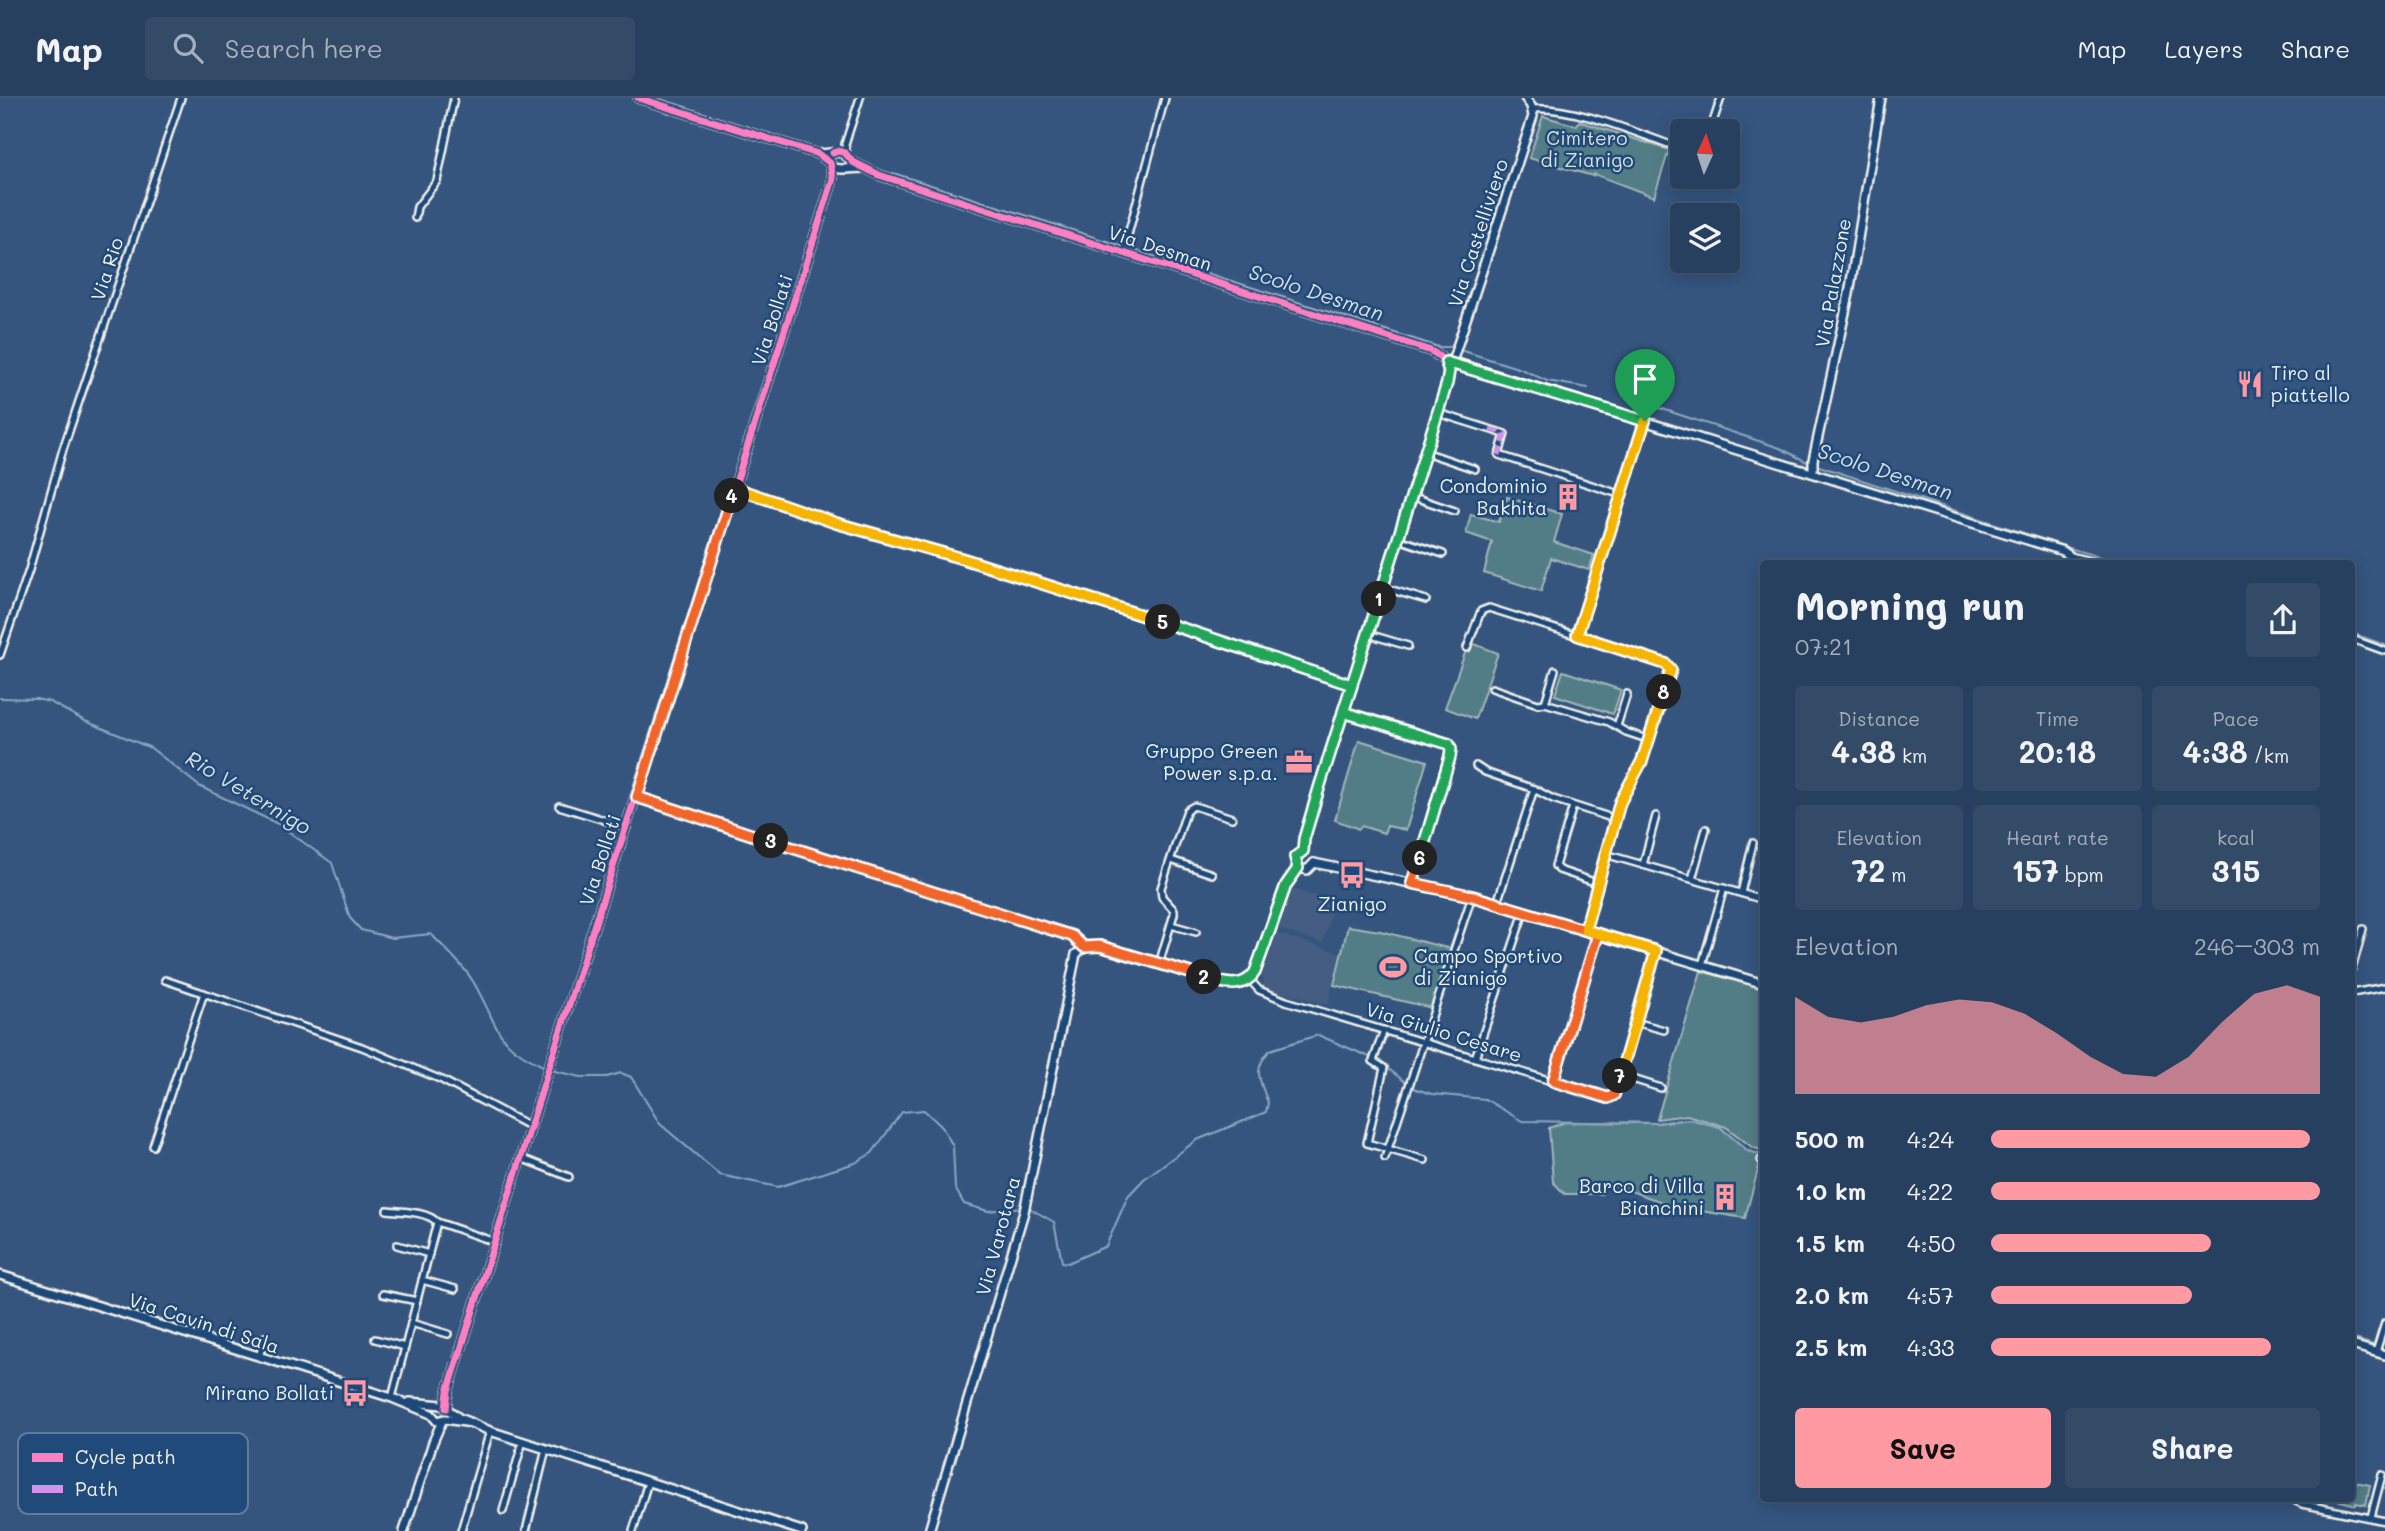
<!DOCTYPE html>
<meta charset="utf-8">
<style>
body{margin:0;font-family:Mali,sans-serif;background:#344b68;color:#f1f3f6;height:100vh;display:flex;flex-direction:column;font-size:26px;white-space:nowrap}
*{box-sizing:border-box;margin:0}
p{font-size:23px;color:#a5afbd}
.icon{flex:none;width:38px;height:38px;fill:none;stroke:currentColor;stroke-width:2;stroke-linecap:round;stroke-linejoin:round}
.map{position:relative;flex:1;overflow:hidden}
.side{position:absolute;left:1760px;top:462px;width:595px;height:942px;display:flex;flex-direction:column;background:#28405f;border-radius:7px;box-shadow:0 4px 18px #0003,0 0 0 2px #445974}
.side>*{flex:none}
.needle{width:46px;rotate:3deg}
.tools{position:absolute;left:1670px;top:21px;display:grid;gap:14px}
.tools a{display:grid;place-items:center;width:70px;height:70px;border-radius:7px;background:#28405f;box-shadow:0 4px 18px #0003,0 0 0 2px #445974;font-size:35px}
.pin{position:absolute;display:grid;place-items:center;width:60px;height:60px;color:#fff;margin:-72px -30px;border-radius:50% 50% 50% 0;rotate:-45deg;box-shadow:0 0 7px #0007}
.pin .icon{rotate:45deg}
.km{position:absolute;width:35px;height:35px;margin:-18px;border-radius:50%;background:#222;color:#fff;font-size:19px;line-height:35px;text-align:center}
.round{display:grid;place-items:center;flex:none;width:74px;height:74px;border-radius:7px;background:#344b68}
.head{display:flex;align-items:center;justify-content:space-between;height:119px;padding:0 35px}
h1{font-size:38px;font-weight:700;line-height:52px}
.figures{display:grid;grid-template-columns:repeat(3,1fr);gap:10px;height:119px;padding:7px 35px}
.figures div{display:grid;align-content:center;border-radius:7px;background:#344b68;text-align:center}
.figures b{font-size:30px;font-weight:700}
.figures small{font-size:19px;font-weight:400}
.figures p{font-size:19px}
.chart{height:196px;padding:14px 35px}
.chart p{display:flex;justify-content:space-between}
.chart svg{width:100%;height:126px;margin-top:7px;fill:#ff9aa2;opacity:.7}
.cta{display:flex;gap:14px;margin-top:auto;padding:14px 35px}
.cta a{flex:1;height:80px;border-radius:7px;background:#ff9aa2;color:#111;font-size:28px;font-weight:700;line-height:80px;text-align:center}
.cta a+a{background:#344b68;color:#f1f3f6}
ul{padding:0 35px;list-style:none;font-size:23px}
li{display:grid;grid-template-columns:112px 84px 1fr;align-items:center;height:52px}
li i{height:18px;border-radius:9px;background:#ff9aa2}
header{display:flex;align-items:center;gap:42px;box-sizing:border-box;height:98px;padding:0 35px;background:#28405f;border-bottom:2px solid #445974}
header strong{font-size:33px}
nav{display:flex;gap:38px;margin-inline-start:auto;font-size:24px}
.search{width:490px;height:63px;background:#344b68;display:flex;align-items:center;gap:18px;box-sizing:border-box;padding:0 24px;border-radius:7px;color:#a5afbd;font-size:26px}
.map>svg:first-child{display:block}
</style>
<header>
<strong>Map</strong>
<div class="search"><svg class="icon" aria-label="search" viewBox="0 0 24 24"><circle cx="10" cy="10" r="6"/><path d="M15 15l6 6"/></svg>Search here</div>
<nav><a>Map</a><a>Layers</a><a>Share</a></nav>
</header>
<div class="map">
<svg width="2385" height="1433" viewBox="0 0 2385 1433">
<rect width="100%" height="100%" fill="#35557f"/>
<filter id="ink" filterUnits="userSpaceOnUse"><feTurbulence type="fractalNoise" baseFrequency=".0143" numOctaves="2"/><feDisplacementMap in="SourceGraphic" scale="14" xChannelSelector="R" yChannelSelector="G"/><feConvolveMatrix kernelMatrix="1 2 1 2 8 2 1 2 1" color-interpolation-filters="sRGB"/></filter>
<g filter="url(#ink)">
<g fill="#445d82">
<path d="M 1292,791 L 1334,804 L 1323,845 L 1278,831 Z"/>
<path d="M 1277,835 L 1340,855 L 1328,907 L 1287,895 L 1286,898 L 1263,889 L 1263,875 Z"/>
</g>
<g fill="#527d86" stroke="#a3b7b7" stroke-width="2">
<path d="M 1543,18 L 1577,28 L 1579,23 L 1669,52 L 1654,99 L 1594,76 L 1593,78 L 1529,60 Z"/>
<path d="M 1507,399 L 1562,416 L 1554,444 L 1594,457 L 1589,472 L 1551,460 L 1541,493 L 1484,475 L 1492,444 L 1466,435 L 1471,416 L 1499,424 Z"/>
<path d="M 1469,544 L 1498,555 L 1475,621 L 1445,610 Z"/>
<path d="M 1563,573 L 1621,592 L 1613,616 L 1555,597 Z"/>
<path d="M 1359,642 L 1427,663 L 1406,732 L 1387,728 L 1384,735 L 1361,728 L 1359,731 L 1335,722 Z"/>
<path d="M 1348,828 L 1380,833 L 1451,851 L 1432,910 L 1334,887 Z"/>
<path d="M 1701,873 L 1764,891 L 1764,1053 L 1752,1049 L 1726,1029 L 1687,1017 L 1657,1021 Z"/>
<path d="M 1690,1021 L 1720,1029 L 1748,1053 L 1762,1057 L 1745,1120 L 1676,1109 L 1605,1084 L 1602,1096 L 1565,1096 L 1553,1084 L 1549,1030 L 1565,1024 L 1657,1025 Z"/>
<path d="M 2352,1383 L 2370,1387 L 2366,1407 L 2356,1405 L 2356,1407 L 2329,1400 L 2352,1400 Z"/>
</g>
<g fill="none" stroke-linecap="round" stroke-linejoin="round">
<g stroke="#8ca7bf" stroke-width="2">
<path d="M 657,0 L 776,38"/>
<path d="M 893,75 L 1122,148"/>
<path d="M 1128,150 L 1439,249 L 1451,249"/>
<path d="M 1460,252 L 1521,271 L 1547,283 L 1588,290"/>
<path d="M 1638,303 L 1780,350 L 1811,366"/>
<path d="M 1816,367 L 2079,453 L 2126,466"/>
<path d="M 2352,535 L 2385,547"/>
<path d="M 0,600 L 36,601 L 50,604 L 85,623 L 151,650 L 199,688 L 278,726 L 332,765 L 350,820 L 361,832 L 392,840 L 431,836 C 445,851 464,867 474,885 C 500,930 492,944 545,969"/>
<path d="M 1377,962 L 1413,990 L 1432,996 L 1485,1001 L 1522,1023 L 1657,1025 L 1690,1021 L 1720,1029 L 1748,1053 L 1764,1058"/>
<path d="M 550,972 L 581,979 L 607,979 L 621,975 L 631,979 L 660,1026 L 720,1077 L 778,1089 L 855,1065 L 872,1055 L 902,1014 L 924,1012 L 942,1029 L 953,1048 L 955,1090 L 964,1106 L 988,1113 L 1023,1109"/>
<path d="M 1029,1110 L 1054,1124 L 1062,1164 L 1068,1165 L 1106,1148 L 1128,1098 L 1144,1081 L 1197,1042 L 1266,1014 L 1268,1005 C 1261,983 1251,973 1270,952 L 1318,937 L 1372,960"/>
<path d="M 2352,1240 L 2374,1247"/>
</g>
<defs>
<g id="street">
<path d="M 1533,11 C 1575,8 1641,37 1682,51"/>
<path d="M 1710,33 L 1721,0"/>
<path d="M 847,57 L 845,46 L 860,0"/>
<path d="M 415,120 L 417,109 L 437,83 L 454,0"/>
<path d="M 1123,155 L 1165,0"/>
<path d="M 1438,315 L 1505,336 L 1499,357 L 1622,397"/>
<path d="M 1425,354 L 1475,371"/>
<path d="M 735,390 L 836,425 L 964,461 L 1351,587"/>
<path d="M 1411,398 L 1455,413"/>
<path d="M 1398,441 L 1443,456"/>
<path d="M 2070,458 L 2102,466"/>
<path d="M 1382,489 L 1426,502"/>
<path d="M 1368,536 L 1408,548"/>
<path d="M 1577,537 L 1645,323"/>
<path d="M 2352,541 L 2385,553"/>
<path d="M 1467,550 L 1481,513 L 1489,510 L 1654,562 L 1666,566 L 1671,572 L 1642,663 L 1620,704 L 1585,832"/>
<path d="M 0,557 L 29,472 L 63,351 L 181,0"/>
<path d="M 1492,590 L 1538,606 L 1545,605 L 1609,624 L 1626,634 L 1650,642"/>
<path d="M 1545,605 L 1555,572"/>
<path d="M 1343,614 L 1446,644 L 1451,649 L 1412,785"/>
<path d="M 1617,628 L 1627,596"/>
<path d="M 1476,668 L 1485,674 L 1534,691 L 1553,701 L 1615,721"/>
<path d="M 559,708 L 627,729"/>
<path d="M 1573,708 L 1555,768 L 1559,772 L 1597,785"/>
<path d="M 1605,756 L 1764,802"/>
<path d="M 1171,762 L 1212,776"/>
<path d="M 1643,767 L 1656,718"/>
<path d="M 1692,781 L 1706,731"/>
<path d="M 1741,795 L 1753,745"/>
<path d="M 1497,805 L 1534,691"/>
<path d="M 1171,827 L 1196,834"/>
<path d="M 1159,866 L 1174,816 L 1174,812 L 1162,799 L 1161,790 L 1187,712 L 1194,708 L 1232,720"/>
<path d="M 1702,867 L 1724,790"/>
<path d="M 2352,871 L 2363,831"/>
<path d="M 1249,881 L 1259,892 L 1286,903 L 1608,1000 L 1614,997 L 1656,853"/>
<path d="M 165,882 L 362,949 L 442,982 L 531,1029"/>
<path d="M 2352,895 L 2385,889"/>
<path d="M 1635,924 L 1664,932"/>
<path d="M 1384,932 L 1373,963 L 1384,970 L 1367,1045 L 1425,1062"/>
<path d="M 1475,960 L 1524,814"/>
<path d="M 1620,977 L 1661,990"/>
<path d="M 1553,983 L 1598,836"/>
<path d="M 153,1048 L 204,895"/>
<path d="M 521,1060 L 569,1079"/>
<path d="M 1385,1060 L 1472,798"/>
<path d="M 1761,1062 L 1764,1063"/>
<path d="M 387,1112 C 403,1114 426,1113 437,1124"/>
<path d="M 397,1147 L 429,1156"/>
<path d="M 422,1182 L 455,1191"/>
<path d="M 383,1196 L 417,1203"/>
<path d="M 411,1225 L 448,1236"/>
<path d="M 375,1241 L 405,1249"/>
<path d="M 2376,1254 L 2385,1225"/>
<path d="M 259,1259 L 265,1239"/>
<path d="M 392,1300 L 437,1124 L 495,1144"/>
<path d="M 2295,1400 L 2296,1403 L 2302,1406 L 2385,1423"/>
<path d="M 503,1413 L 523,1343"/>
<path d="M 2371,1419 L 2382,1377"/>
<path d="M 461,1433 L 490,1333"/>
<path d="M 526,1433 L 546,1351"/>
<path d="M 633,1433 L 648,1384"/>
</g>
<g id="secondary">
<path d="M 819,56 L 842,54 L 853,64 L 879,77 L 1431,253 C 1445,261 1451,268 1447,285 L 1320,687 L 1304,741 L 1303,753"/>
<path d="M 832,69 C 840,73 853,70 863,70"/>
<path d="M 1446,264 L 1460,266 L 2063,453 L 2070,458 L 2071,466"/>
<path d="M 1446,264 L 1453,261 L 1533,18 L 1531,8 L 1525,0"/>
<path d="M 1813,375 L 1813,362 L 1849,196 L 1881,0"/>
<path d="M 1303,753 L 1295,759 L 1298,770 L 1307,772 L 1314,765"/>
<path d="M 1314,765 L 1472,798 L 1764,886"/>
<path d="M 0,1177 L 392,1300 L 431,1316 L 437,1323 L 445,1321 L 472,1325"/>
<path d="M 2352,1247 L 2385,1257"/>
<path d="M 410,1304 L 442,1307 L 459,1320 L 490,1333 L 802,1433"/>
<path d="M 446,1310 L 448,1293 L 550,966 L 833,81 L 830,65 L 818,56 L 638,0"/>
<path d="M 404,1433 L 433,1344 L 442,1323"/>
<path d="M 929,1433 L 1024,1114 L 1076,856 L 1087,848 L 1100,848 L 1223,885 C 1237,887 1247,886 1255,874 L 1286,787 L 1298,770"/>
</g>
</defs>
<use href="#street" stroke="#f4f1e8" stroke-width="10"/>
<use href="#secondary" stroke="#f4f1e8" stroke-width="12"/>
<use href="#street" stroke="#1f4a7a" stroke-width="5"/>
<use href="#secondary" stroke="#1f4a7a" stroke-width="7"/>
<g stroke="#d193ec" stroke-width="5" stroke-dasharray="10 5" stroke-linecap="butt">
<path d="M 1490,331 L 1505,336 L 1499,357"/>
<path d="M 1761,1062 L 1764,1063"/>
</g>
<defs>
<g id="cycleway">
<path d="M 833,55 L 838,53 L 845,55 L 853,64 L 879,77 L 1431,253 C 1445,261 1451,268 1447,285 L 1320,687 L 1304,741 L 1303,753"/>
<path d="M 637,699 L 732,732 L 1072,838 L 1084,849"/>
<path d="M 446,1310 L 448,1293 L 550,966 L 833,81 L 830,65 L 818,56 L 638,0"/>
</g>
</defs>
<use href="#cycleway" stroke="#1f4a7a" stroke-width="11"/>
<use href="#cycleway" stroke="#ff80c0" stroke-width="7"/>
</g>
</g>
<g fill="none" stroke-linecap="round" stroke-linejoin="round" filter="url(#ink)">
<defs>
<path id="split-1" d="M 1379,501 L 1447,285 L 1449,273 L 1446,264 L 1645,323"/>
<path id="split-2" d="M 1204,879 C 1222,885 1242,893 1255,874 L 1286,787 L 1298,770 L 1295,759 L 1303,753 L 1304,741 L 1320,687 L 1379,501"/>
<path id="split-3" d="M 771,743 L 1072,838 L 1084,849 L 1100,848 L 1204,879"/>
<path id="split-4" d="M 732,398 L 637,699 L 771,743"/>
<path id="split-5" d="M 732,398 L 735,390 L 836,425 L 964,461 L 1163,524"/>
<path id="split-6" d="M 1163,524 L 1352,587 L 1343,614 L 1449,646 L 1451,651 L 1450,659 L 1420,760"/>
<path id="split-7" d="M 1420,760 L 1412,785 L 1472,798 L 1598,836 L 1553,983 L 1608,1000 L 1614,997 L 1620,978"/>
<path id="split-8" d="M 1620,978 L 1656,853 L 1585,832 L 1620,704 L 1642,663 L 1664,594"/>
<path id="split-9" d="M 1645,323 L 1577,537 L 1666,566 L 1671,572 L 1664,594"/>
</defs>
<use href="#split-1" stroke="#fff" stroke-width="14"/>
<use href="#split-2" stroke="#fff" stroke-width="14"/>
<use href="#split-3" stroke="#fff" stroke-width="14"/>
<use href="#split-4" stroke="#fff" stroke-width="14"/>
<use href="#split-5" stroke="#fff" stroke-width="14"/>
<use href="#split-6" stroke="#fff" stroke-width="14"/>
<use href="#split-7" stroke="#fff" stroke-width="14"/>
<use href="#split-8" stroke="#fff" stroke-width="14"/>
<use href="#split-9" stroke="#fff" stroke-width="14"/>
<use href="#split-1" stroke="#22a559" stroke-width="9"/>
<use href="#split-2" stroke="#22a559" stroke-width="9"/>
<use href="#split-3" stroke="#f0652b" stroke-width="9"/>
<use href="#split-4" stroke="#f0652b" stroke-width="9"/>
<use href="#split-5" stroke="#f5b400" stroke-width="9"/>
<use href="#split-6" stroke="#22a559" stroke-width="9"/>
<use href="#split-7" stroke="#f0652b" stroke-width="9"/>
<use href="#split-8" stroke="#f5b400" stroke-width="9"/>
<use href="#split-9" stroke="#f5b400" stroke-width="9"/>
</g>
<defs>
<symbol id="restaurant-bare" viewBox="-9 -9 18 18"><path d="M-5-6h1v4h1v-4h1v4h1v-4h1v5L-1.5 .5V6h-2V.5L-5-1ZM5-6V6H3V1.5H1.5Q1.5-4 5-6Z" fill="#ff9aa2" stroke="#1f4a7a" stroke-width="2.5" paint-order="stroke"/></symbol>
<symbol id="building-bare" viewBox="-9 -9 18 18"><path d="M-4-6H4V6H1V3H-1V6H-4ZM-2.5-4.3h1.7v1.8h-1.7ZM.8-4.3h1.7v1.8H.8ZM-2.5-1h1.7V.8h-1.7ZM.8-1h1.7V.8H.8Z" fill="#ff9aa2" stroke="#1f4a7a" stroke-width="2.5" paint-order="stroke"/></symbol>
<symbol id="office-bare" viewBox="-9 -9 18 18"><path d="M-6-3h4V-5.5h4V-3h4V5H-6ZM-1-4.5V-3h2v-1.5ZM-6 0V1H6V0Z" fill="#ff9aa2" stroke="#1f4a7a" stroke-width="2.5" paint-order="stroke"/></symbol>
<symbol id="bus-bare" viewBox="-9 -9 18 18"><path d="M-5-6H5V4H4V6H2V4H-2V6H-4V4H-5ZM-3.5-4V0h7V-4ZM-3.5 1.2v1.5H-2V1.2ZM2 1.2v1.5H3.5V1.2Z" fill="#ff9aa2" stroke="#1f4a7a" stroke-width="2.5" paint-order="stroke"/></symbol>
<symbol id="stadium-bare" viewBox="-9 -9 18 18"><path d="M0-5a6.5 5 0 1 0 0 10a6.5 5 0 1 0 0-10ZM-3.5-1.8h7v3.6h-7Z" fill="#ff9aa2" stroke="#1f4a7a" stroke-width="2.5" paint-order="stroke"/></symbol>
</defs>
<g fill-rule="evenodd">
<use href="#restaurant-bare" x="2231" y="267" width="38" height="38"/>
<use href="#building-bare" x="1549" y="380" width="38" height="38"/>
<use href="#office-bare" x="1280" y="645" width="38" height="38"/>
<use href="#bus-bare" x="1333" y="758" width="38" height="38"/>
<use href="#stadium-bare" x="1374" y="850" width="38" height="38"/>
<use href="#building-bare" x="1706" y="1080" width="38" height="38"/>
<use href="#bus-bare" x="336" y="1276" width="38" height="38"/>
</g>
<g text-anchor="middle" stroke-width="5" stroke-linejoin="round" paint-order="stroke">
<g font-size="19" fill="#dce0d9" stroke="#1f4a7a">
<text x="1587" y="47">Cimitero<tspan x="1587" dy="22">di Zianigo</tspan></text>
</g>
<g font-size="19" fill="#f4f1e8" stroke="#1f4a7a">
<text transform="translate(1478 135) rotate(-72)" y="7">Via Castelliviero</text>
<text transform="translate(1160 150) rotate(18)" y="7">Via Desman</text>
<text transform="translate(107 171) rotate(-72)" y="7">Via Rio</text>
<text transform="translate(1833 185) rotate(-80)" y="7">Via Palazzone</text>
<text transform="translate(772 222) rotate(-72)" y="7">Via Bollati</text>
<text transform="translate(600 762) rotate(-72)" y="7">Via Bollati</text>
<text transform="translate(1444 934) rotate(17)" y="7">Via Giulio Cesare</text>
<text transform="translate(998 1138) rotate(-75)" y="7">Via Varotara</text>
<text transform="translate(204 1225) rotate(18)" y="7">Via Cavin di Sala</text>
</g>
<g font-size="19" fill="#f4f1e8" stroke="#1f4a7a" text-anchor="end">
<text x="2271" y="282" text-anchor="start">Tiro al<tspan x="2271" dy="22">piattello</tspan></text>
<text x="1547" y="395">Condominio<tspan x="1547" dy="22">Bakhita</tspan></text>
<text x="1278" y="660">Gruppo Green<tspan x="1278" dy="22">Power s.p.a.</tspan></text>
<text x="1352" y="813" text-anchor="middle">Zianigo</text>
<text x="1414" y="865" text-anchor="start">Campo Sportivo<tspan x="1414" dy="22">di Zianigo</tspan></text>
<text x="1704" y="1095">Barco di Villa<tspan x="1704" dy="22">Bianchini</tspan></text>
<text x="334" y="1302">Mirano Bollati</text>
</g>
<g font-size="21" font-style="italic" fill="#dadede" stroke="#1f4a7a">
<text transform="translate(1316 195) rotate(18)" y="7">Scolo Desman</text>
<text transform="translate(1885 374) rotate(18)" y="7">Scolo Desman</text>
<text transform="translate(248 695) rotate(31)" y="7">Rio Veternigo</text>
</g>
</g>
<rect x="18" y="1335" width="230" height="81" rx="10" fill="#1f4a7a" stroke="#5f7c9b" stroke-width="2"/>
<rect x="32" y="1355" width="31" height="9" fill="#ff80c0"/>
<rect x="32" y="1387" width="31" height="8" fill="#d193ec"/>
<g font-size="19" fill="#f4f1e8">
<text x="75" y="1366">Cycle path</text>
<text x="75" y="1398">Path</text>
</g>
</svg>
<div class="tools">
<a><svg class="needle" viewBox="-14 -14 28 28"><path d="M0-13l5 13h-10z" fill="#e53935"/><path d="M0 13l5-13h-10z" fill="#a5afbd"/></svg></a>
<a><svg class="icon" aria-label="layers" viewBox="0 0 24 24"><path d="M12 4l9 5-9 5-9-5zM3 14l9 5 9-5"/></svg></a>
</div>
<div class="pin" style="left:1645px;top:323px;background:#1e9e55"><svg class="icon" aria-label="arrive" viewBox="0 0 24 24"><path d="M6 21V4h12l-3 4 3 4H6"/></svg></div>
<b class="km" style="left:1379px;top:501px">1</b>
<b class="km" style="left:1204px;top:879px">2</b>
<b class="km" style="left:771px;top:743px">3</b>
<b class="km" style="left:732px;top:398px">4</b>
<b class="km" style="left:1163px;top:524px">5</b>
<b class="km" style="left:1420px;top:760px">6</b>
<b class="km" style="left:1620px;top:978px">7</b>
<b class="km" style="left:1664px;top:594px">8</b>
<section class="side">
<div class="head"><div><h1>Morning run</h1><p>07:21</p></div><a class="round"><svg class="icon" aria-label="share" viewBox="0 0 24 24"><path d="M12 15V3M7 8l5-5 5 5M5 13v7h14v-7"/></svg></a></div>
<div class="figures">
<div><p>Distance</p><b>4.38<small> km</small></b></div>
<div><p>Time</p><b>20:18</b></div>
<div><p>Pace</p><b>4:38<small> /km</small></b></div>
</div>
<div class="figures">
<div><p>Elevation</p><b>72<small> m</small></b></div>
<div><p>Heart rate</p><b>157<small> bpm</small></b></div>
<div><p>kcal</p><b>315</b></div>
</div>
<div class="chart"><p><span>Elevation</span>246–303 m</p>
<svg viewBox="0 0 160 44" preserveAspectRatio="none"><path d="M0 44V10L10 17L20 19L30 17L40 13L50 11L60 12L70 16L80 23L90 31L100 37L110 38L120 31L130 19L140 9L150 6L160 10V44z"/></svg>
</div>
<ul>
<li><b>500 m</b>4:24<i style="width:97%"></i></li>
<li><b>1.0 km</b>4:22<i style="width:100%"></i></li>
<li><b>1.5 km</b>4:50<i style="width:67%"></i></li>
<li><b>2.0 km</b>4:57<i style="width:61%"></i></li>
<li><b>2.5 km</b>4:33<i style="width:85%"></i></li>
</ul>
<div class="cta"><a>Save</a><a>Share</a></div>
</section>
</div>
